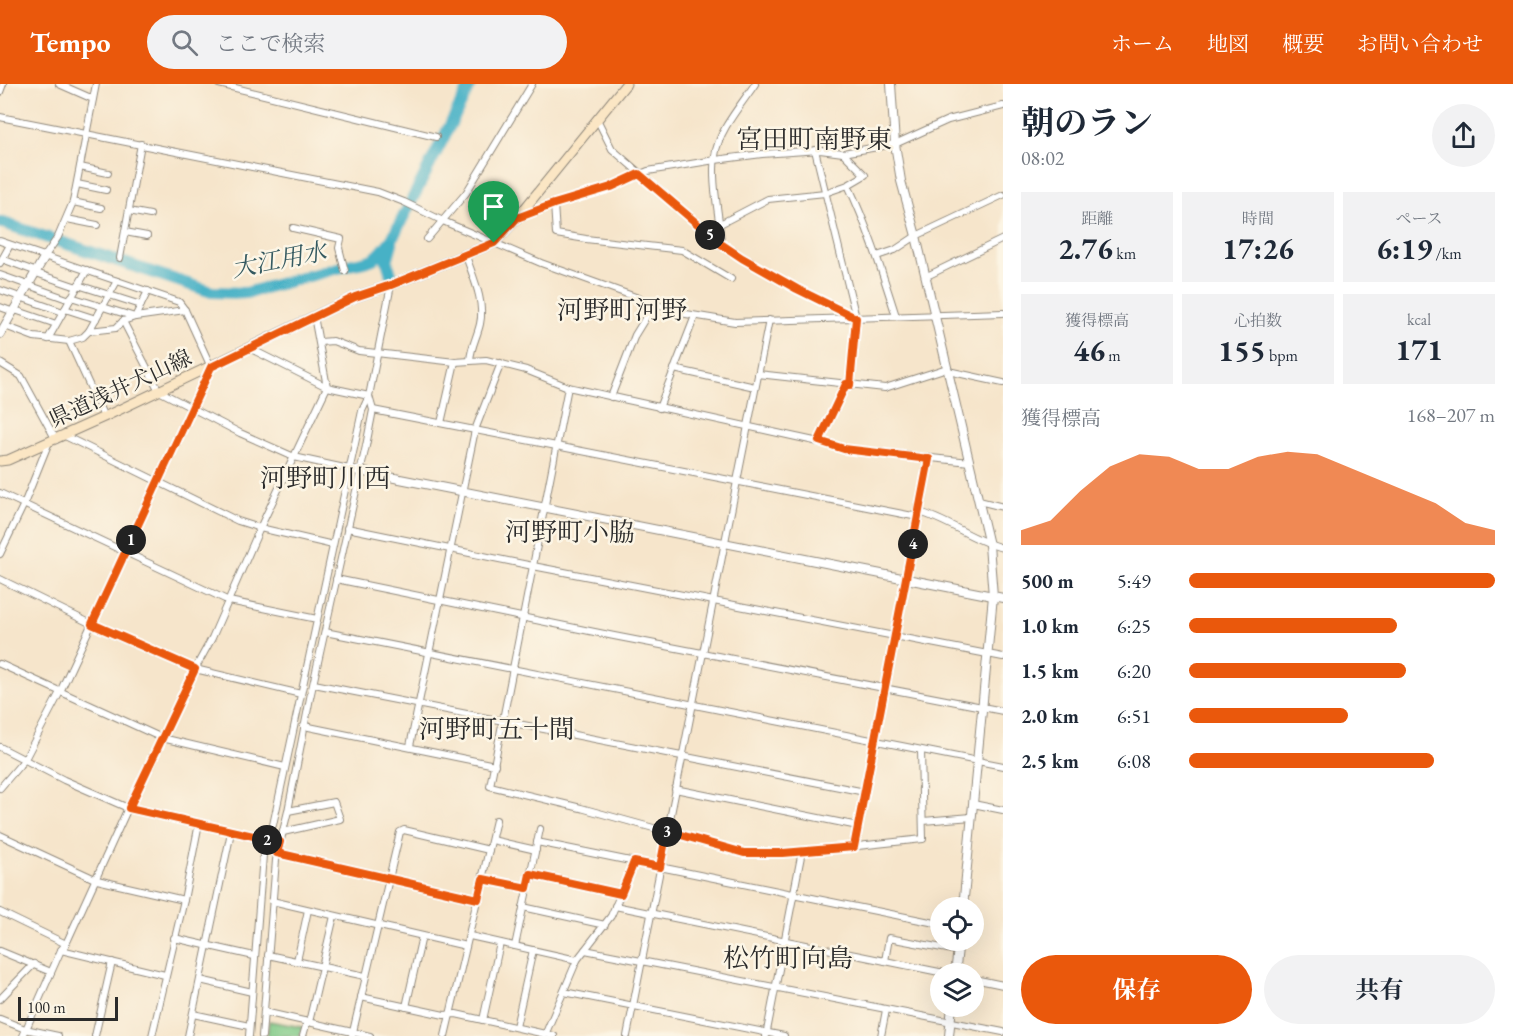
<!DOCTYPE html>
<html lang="ja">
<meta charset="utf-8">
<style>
body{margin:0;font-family:"EB Garamond","Noto Serif JP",serif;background:#f2f2f3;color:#1f2937;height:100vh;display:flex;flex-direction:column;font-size:22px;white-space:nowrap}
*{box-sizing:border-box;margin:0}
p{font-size:20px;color:#747a83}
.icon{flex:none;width:33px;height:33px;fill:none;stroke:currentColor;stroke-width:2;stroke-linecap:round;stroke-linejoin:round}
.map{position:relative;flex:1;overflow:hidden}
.drawer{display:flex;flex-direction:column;background:#fff;width:510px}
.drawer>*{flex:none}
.buttons{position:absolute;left:930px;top:813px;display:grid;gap:12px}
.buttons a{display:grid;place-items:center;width:54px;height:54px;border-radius:50%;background:#fff;box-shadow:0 6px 24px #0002;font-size:30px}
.scale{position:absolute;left:18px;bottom:15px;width:100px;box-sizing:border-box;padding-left:6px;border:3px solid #2b2b2b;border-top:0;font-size:16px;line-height:21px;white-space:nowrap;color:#2b2b2b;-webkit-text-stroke:4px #fcf5e5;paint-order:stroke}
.pin{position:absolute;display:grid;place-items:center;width:51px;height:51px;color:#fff;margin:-62px -26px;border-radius:50% 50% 50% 0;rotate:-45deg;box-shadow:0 0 6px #0007}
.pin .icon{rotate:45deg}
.km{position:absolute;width:30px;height:30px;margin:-15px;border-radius:50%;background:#222;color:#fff;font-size:16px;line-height:30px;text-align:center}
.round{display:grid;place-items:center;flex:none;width:63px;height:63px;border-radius:32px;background:#f2f2f3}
.head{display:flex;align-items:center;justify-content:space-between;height:102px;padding:0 18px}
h1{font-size:33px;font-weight:700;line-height:45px}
.stats{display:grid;grid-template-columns:repeat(3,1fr);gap:9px;height:102px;padding:6px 18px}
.stats div{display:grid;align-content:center;border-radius:0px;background:#f2f2f3;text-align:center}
.stats b{font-size:30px;font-weight:700}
.stats small{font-size:16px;font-weight:400}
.stats p{font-size:16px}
.chart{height:168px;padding:12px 18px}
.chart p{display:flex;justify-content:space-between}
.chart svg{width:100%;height:108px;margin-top:6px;fill:#ea580c;opacity:.7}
.action{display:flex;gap:12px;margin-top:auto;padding:12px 18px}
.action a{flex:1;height:69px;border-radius:36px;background:#ea580c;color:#fff;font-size:24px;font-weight:700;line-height:69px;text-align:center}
.action a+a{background:#f2f2f3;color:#1f2937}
ul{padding:0 18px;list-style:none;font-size:20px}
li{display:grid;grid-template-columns:96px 72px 1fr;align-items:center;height:45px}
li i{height:15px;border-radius:8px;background:#ea580c}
header{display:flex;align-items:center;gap:36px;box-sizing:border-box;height:84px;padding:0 30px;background:#ea580c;color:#fff}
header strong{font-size:28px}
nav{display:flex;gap:33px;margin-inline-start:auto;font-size:21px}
.search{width:420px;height:54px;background:#f2f2f3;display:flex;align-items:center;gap:15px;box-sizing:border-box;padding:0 21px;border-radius:33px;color:#747a83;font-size:22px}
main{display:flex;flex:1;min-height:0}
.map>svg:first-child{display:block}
</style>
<header>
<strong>Tempo</strong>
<div class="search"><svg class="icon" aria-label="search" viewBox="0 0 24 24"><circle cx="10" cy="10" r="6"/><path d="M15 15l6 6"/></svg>ここで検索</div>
<nav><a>ホーム</a><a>地図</a><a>概要</a><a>お問い合わせ</a></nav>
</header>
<main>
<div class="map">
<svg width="1003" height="952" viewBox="0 0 1003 952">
<rect width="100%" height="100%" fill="#fcf5e5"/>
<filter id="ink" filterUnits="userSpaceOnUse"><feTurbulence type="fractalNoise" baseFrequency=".0167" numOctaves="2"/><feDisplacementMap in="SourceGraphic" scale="12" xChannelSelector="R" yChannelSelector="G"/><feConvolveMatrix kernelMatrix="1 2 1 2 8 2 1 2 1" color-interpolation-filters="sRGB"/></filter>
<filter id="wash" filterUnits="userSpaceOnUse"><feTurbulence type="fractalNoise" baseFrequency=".008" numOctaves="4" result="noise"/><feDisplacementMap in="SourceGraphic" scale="24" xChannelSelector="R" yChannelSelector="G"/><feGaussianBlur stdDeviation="1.35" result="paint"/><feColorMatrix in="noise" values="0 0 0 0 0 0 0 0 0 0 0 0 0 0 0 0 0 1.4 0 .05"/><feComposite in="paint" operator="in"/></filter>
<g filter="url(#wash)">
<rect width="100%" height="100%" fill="#f6e5cb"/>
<path fill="#80ca88" stroke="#567a5a" stroke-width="1.5" d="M 269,937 L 302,943 L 300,952 L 267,952 Z"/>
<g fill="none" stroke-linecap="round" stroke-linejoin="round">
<g stroke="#47b1c6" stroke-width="12">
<path d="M 0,138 L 212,208 L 246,209 L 353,180 C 377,176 377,174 392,155 L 471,0"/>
<path d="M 392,194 L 387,177 L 392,159"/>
</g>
</g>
</g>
<g filter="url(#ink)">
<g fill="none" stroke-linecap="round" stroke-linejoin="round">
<defs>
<g id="minor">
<path d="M 59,0 L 93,15"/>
<path d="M 219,0 L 436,53"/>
<path d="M 0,8 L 3,0"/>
<path d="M 0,33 L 378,108 L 404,118 L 443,137 L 541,179 L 680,229 L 735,238 L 1003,229"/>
<path d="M 597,35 L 612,65 L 721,160 L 773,192 L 856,234"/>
<path d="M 815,66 L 856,234 L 850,301"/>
<path d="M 80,83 L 108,89"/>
<path d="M 77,100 L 106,106"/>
<path d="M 848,101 C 868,143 882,188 896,232"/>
<path d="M 73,118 L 101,124"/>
<path d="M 554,120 L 556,150 L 586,155 L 682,166 L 731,195"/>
<path d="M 129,127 L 150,131"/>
<path d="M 520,133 L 554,120 L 611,103 L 648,87 L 715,76 L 762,70 L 820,66 L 843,69 L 895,60 L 948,36 L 1003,22"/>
<path d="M 67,135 L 97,141"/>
<path d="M 720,140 L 768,115 L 825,109 L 848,101 L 865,91 L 843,69"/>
<path d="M 293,144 L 341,155 L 339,164 L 345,187"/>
<path d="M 125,148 L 147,152"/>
<path d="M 427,155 L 466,109 L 532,0"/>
<path d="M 0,157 L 179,218 L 185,226 L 211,283 L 60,608 L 25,675 L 0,704"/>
<path d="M 721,160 C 720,131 711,101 715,72 C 718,47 741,21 755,0"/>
<path d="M 45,172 L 58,153 L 73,118 L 96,0"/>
<path d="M 466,172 C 473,193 485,218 480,240 C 477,253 471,263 470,276"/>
<path d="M 877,172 L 895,166 L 916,152 L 1003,111"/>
<path d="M 120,174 L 141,60"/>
<path d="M 2,175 L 37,188"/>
<path d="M 0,179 L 10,161"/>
<path d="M 36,189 L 77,203"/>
<path d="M 0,191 L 70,216"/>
<path d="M 925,193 L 1003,155"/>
<path d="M 78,201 L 141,221"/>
<path d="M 0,206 L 63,228"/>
<path d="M 71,213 L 135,233 L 148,207"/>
<path d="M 0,223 L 14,228"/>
<path d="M 65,225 L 96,235"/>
<path d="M 15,226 L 56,240"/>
<path d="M 123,237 L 159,307 L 240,349 L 294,373 L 349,385"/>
<path d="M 5,242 L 34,253 L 69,257 L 83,253 L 89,247 L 116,244 L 123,237 L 135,233 L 185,226"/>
<path d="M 89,247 L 117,197"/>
<path d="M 48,255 L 87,186"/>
<path d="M 69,257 L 104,333"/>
<path d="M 320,258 L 333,257 L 359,267 L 455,278 L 486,276 L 526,286 L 568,303 L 819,358 L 844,365 L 970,378"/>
<path d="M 249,264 L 327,303 L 369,312"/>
<path d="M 0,279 L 21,292 L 56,356"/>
<path d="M 674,285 L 755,303"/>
<path d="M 948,287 L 1003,299"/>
<path d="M 758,290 L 885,304 L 947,284"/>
<path d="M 568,303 L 490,702 L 581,724 L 744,769 L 782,769 L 839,764 L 923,755 L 921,666"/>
<path d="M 611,313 L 635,251 L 654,220"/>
<path d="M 659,324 L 695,232"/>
<path d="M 373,326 L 918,433"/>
<path d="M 441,339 L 455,278"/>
<path d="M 65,352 L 238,437 L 260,444 L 333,461"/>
<path d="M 819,358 L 846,300"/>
<path d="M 0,409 L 229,517 L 317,535"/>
<path d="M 979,417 L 1003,423"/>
<path d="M 919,428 C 949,436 973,457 1003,464"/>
<path d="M 347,444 L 533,482 L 1003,573"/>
<path d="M 0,470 L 24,420 L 49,358"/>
<path d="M 0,495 L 108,548 L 195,585 L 301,610"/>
<path d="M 336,495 L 614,552 L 1003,627"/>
<path d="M 325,548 L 1003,682"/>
<path d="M 0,580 L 162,654 L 285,683"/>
<path d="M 314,600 L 865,708"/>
<path d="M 304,642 L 495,681"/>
<path d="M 410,662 L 475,346 L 501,279"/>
<path d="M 0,663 L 64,696 L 128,724 L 280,758"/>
<path d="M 675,705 L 858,742"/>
<path d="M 973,720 L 1003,726"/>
<path d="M 923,737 L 972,733"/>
<path d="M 273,741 L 362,327 L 369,312 L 391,201"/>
<path d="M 283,748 L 340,735 L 334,718 L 288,727"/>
<path d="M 0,751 L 97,796 L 184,816"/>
<path d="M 492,756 L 536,766"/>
<path d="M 537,758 L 940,840"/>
<path d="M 854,763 L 929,375"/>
<path d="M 277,769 L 478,815"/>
<path d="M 530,790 L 621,810"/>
<path d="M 483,795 L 527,804"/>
<path d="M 272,817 L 466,862"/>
<path d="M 615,822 L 949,890"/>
<path d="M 523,823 L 605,841"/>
<path d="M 0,828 L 66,860"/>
<path d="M 470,852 L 577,876"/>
<path d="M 174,854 L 254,872"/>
<path d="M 515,862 L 540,745"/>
<path d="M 61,866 L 165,891"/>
<path d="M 585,866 L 1003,948"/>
<path d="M 0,867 L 51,888"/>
<path d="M 268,871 L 365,892"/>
<path d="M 297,877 L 308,826"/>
<path d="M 885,877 L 889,854 L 958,867"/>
<path d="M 974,895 L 1003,901"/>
<path d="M 200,896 L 252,908"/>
<path d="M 564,908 L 784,952"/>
<path d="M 361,913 L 444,931 L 456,930 L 554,952"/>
<path d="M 0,915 L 34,880"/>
<path d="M 406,923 L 422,852"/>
<path d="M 264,928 L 370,952"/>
<path d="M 193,930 L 249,942"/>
<path d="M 0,935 L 25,945 L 58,952"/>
<path d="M 483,936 L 500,859"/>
<path d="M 516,943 L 533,866"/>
<path d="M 545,951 L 577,876 L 611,832 L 634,779"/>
<path d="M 23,952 L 61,866 L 66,860 L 128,724 L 195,585 L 212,554 L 260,444 L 327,303 L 314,232"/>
<path d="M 95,952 L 112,878"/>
<path d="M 152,952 L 184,816 L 199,739"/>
<path d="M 188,952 L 231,748"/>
<path d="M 249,952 L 263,771 L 266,756"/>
<path d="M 262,952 L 276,776 L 288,727 L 310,614 L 366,362 L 373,326 L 369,312"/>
<path d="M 303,952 L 307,938 L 310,934 L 334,832"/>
<path d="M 352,952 L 400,748 L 404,746 L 489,766"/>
<path d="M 445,952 L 496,736"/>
<path d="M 627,952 L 769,236"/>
<path d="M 766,952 L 802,767"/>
<path d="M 881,952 L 886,926"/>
</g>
<g id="tertiary">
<path d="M 891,0 L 895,60 L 901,97 L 916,152 L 989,461 L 993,512 L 963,824"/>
<path d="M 0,250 L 45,172"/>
<path d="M 349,385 L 1003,514"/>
<path d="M 955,890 L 959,856"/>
<path d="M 949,952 L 952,922"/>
</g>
<path id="secondary" d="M 0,377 L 8,376 L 104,333 L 355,213 L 391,201 L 494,159 L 517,134 L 626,0"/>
</defs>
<use href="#minor" stroke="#90887b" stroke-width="8"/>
<use href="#tertiary" stroke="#90887b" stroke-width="10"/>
<use href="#secondary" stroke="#90887b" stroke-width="11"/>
<use href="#minor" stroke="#fff" stroke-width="6"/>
<use href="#tertiary" stroke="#fff" stroke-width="8"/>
<use href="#secondary" stroke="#fbe6c4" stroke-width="9"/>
</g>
</g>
<g fill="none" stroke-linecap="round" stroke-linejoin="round" filter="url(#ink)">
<defs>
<path id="route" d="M 639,90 L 721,160 L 742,174 L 797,205 L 856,234 L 850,301 L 846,300 L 819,357 L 844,365 L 929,375 L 854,763 L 783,769 L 744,769 L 667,747 L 660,783 L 634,778 L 621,810 L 530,790 L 527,804 L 483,795 L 478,815 L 277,769 L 280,758 L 129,724 L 195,585 L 92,540 L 211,283 L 355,213 L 391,201 L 494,159 L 517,134 L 554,120 L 611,103 Z"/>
</defs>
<use href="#route" stroke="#fff" stroke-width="12"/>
<use href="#route" stroke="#ea580c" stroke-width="8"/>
</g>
<g text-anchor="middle" stroke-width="5" stroke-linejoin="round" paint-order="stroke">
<g font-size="22" fill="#2b2b2b" stroke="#fcf5e5">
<text transform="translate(120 304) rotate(-25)" y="8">県道浅井犬山線</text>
</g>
<g font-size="24" font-style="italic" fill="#355a61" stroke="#fcf5e5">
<text transform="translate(279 176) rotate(-11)" y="8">大江用水</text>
</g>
<g font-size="26" fill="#2b2b2b" stroke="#fcf5e5">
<text x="814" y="64">宮田町南野東</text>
<text x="622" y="235">河野町河野</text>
<text x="325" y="403">河野町川西</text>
<text x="570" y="457">河野町小脇</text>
<text x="497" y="654">河野町五十間</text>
<text x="788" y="883">松竹町向島</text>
</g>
</g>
</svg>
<div class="buttons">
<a><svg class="icon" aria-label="locate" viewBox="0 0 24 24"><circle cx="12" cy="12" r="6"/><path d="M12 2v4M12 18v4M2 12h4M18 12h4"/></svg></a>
<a><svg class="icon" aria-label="layers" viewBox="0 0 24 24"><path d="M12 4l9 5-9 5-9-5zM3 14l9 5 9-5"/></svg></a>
</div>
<div class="scale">100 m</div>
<div class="pin" style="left:494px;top:159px;background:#1e9e55"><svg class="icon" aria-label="arrive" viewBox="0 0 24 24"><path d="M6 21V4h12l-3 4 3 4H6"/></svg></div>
<b class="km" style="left:131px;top:456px">1</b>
<b class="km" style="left:267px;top:756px">2</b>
<b class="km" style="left:667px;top:748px">3</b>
<b class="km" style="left:913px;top:460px">4</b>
<b class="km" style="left:710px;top:151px">5</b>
</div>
<section class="drawer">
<div class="head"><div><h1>朝のラン</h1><p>08:02</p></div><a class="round"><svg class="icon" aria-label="share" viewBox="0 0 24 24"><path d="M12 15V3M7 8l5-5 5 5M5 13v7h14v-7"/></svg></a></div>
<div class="stats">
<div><p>距離</p><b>2.76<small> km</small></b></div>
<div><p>時間</p><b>17:26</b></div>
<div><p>ペース</p><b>6:19<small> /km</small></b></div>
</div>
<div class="stats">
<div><p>獲得標高</p><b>46<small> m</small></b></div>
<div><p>心拍数</p><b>155<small> bpm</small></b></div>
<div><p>kcal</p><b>171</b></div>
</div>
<div class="chart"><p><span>獲得標高</span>168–207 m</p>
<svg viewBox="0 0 160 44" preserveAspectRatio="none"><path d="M0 44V38L10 34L20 22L30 12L40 7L50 8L60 13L70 13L80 8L90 6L100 7L110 12L120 17L130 22L140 27L150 35L160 38V44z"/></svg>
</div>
<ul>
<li><b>500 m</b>5:49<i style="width:100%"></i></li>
<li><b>1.0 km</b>6:25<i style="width:68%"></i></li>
<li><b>1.5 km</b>6:20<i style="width:71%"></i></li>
<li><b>2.0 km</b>6:51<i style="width:52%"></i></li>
<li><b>2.5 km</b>6:08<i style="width:80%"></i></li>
</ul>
<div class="action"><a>保存</a><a>共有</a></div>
</section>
</main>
